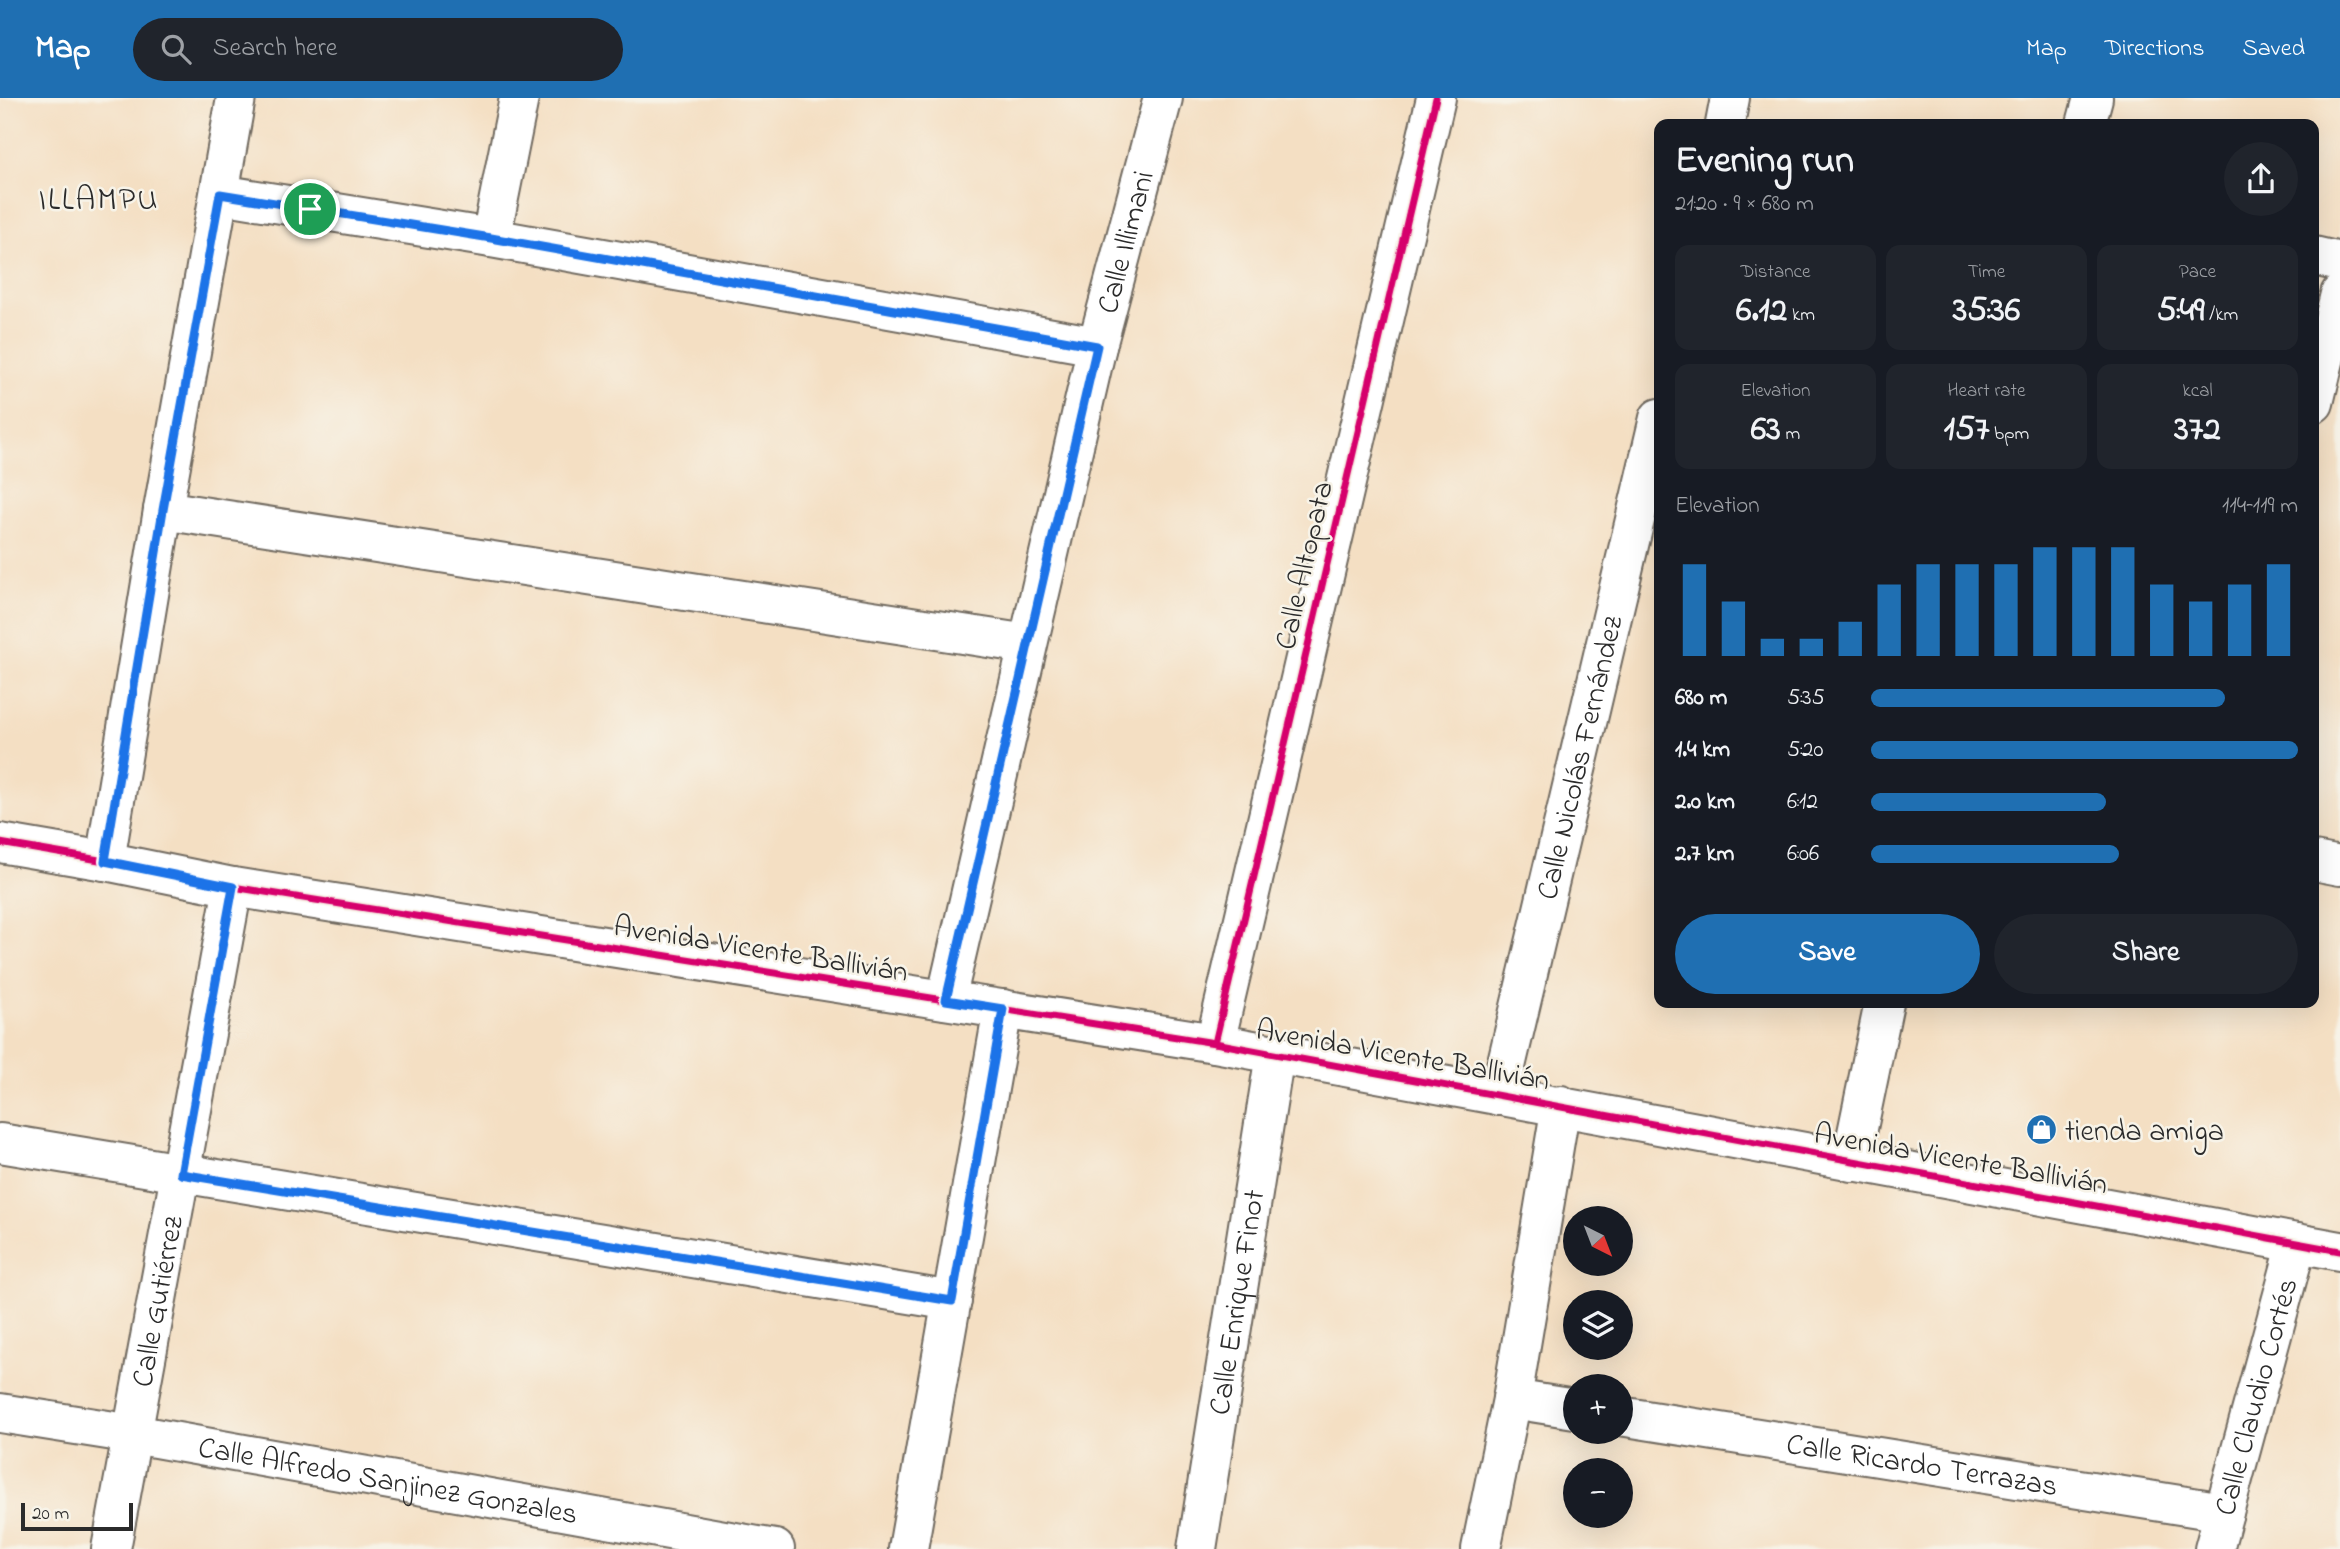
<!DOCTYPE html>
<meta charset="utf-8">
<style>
body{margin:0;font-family:"Indie Flower",sans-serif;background:#20242c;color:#f1f3f6;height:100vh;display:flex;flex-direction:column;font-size:26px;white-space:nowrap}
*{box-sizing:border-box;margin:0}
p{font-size:23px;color:#9ea1a6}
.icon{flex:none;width:38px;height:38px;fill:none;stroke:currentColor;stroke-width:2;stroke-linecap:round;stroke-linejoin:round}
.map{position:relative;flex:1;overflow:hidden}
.sheet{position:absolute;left:1654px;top:21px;width:665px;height:889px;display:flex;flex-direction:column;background:#171b24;border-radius:14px;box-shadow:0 7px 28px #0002}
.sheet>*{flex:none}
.needle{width:46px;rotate:138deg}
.fabs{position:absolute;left:1563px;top:1108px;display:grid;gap:14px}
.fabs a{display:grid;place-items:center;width:70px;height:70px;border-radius:50%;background:#171b24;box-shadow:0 7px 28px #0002;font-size:35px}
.scale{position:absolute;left:21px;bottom:18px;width:112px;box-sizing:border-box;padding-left:7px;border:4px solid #2b2b2b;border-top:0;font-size:19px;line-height:24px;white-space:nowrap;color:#2b2b2b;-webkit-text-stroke:5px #f7f3e8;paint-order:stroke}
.pin{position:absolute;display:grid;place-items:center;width:60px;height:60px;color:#fff;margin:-30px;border:4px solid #fff;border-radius:50%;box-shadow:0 2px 7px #0007}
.round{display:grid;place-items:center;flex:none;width:74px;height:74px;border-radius:37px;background:#20242c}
.head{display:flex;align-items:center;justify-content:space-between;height:119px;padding:0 21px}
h1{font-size:38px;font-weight:700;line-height:52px}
.metrics{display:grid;grid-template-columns:repeat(3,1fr);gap:10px;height:119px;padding:7px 21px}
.metrics div{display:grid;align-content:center;border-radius:14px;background:#20242c;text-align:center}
.metrics b{font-size:35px;font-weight:700}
.metrics small{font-size:19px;font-weight:400}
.metrics p{font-size:19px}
.chart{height:196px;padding:14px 21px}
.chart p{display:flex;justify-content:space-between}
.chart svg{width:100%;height:126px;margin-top:7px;stroke:#1f6fb2;stroke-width:6}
.button{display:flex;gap:14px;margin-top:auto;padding:14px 21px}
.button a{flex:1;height:80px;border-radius:42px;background:#1f6fb2;color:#fff;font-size:28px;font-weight:700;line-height:80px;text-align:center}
.button a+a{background:#20242c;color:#f1f3f6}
ul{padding:0 21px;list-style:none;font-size:23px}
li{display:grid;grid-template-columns:112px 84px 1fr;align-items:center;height:52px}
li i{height:18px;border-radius:9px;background:#1f6fb2}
header{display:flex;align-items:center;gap:42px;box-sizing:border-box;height:98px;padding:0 35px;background:#1f6fb2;color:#fff}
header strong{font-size:33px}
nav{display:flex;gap:38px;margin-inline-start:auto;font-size:24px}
.search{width:490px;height:63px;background:#20242c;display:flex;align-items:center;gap:18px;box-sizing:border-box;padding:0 24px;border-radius:38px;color:#9ea1a6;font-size:26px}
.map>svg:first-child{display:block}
</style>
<header>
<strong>Map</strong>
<div class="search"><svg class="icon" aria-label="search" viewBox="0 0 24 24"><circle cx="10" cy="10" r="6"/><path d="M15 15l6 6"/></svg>Search here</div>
<nav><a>Map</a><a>Directions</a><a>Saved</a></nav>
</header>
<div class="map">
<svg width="2340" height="1451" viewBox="0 0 2340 1451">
<rect width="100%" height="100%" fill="#f7f3e8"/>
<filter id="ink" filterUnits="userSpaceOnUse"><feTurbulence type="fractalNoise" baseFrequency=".0143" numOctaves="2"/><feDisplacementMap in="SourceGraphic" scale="14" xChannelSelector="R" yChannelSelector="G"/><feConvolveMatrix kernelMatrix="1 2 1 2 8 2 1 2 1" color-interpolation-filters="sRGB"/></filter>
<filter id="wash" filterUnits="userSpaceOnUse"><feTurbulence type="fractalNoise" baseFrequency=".00686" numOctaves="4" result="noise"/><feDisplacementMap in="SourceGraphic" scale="28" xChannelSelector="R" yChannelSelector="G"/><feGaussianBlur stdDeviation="1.57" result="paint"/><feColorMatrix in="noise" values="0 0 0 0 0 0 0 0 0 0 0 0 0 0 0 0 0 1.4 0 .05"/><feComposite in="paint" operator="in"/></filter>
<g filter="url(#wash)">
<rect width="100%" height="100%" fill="#f4dfc3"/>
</g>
<g filter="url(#ink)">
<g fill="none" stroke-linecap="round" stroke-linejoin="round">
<defs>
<g id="minor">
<path d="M 1725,26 L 1730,0"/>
<path d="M 2086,26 L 2093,0"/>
<path d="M 220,96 L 491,140 L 1097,248"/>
<path d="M 491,140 L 519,0"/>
<path d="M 2314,158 L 2340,164"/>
<path d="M 2314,305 L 2340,196"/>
<path d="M 163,412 L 1027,546"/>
<path d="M 0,745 L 105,763 L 233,789 L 1215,945 L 2340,1153"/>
<path d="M 105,763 L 163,412 L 236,0"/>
<path d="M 2314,763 L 2340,768"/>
<path id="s1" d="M 946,902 L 1097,248 L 1163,0"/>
<path d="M 1215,945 L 1436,0"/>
<path id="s2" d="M 1499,998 L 1659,320"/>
<path d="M 0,1045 L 952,1203"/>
<path d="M 1851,1064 L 1884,905"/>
<path d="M 1512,1301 L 1575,1311"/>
<path id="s3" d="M 0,1315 L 133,1336 L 775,1451"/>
<path id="s4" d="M 1620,1318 L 2224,1414"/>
<path id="s5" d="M 111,1451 L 233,789"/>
<path d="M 908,1451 L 1003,911"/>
<path id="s6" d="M 1197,1451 L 1275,956"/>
<path d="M 1481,1451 L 1512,1301 L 1561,1007"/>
<path id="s7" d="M 2214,1451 L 2297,1145"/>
</g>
</defs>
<use href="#minor" stroke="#716a60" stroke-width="42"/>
<use href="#minor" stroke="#fff" stroke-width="38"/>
<defs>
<g id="cycleway">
<path d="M 0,745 L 105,763 L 233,789 L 1215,945 L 2340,1153"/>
<path d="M 1215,945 L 1436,0"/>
</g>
</defs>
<use href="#cycleway" stroke="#f7f3e8" stroke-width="11"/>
<use href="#cycleway" stroke="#d6006c" stroke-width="7"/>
</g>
</g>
<g fill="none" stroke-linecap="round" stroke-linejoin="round" filter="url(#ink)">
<defs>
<path id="route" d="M 220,96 L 491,140 L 1097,248 L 946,902 L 1003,911 L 952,1203 L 181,1076 L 233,789 L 105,763 L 163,412 Z"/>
</defs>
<use href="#route" stroke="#fff" stroke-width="14"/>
<use href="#route" stroke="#1a73e8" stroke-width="9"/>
</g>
<defs>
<symbol id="shop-disc" viewBox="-11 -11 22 22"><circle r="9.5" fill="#1f6fb2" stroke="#f7f3e8"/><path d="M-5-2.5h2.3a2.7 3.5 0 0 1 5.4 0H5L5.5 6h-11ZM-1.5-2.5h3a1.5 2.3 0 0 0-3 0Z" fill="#fff"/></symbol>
</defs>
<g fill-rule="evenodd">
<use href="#shop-disc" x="2024" y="1014" width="35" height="35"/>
</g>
<g text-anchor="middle" stroke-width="5" stroke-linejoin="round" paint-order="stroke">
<g font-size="30" fill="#2b2b2b" stroke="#f7f3e8">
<text dy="10" stroke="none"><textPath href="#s1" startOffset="779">Calle Illimani</textPath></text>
<text transform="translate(1303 467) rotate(-77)" y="10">Calle Altopata</text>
<text dy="10" stroke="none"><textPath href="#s2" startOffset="348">Calle Nicolás Fernández</textPath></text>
<text transform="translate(761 850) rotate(9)" y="10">Avenida Vicente Ballivián</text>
<text transform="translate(1403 956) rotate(10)" y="10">Avenida Vicente Ballivián</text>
<text transform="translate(1961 1060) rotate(10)" y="10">Avenida Vicente Ballivián</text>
<text dy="10" stroke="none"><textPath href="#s5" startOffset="252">Calle Gutiérrez</textPath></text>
<text dy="10" stroke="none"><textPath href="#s6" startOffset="250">Calle Enrique Finot</textPath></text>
<text dy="10" stroke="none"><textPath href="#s7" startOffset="158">Calle Claudio Cortés</textPath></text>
<text dy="10" stroke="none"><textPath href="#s4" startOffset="306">Calle Ricardo Terrazas</textPath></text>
<text dy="10" stroke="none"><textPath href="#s3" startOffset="394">Calle Alfredo Sanjinez Gonzales</textPath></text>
</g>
<g font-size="30" fill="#2b2b2b" stroke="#f7f3e8" text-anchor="start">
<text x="2065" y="1042">tienda amiga</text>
</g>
<g font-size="32" letter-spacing="2" fill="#2b2b2b" stroke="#f7f3e8">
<text x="99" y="111">ILLAMPU</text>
</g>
</g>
</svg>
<div class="fabs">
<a><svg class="needle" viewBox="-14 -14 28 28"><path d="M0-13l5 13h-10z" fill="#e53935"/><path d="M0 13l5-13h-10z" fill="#9ea1a6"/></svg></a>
<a><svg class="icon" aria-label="layers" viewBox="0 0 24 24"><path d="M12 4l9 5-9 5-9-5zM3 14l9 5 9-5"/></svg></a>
<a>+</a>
<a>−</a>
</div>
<div class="scale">20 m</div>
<div class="pin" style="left:310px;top:111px;background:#1e9e55"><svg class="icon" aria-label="arrive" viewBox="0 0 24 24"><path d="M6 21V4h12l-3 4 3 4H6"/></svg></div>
<section class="sheet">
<div class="head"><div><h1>Evening run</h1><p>21:20 · 9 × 680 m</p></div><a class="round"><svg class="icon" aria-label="share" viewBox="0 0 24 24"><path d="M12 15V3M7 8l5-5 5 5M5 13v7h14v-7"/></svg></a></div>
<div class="metrics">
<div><p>Distance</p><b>6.12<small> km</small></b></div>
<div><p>Time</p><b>35:36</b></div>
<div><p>Pace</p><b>5:49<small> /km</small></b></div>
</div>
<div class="metrics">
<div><p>Elevation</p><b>63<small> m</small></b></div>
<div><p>Heart rate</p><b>157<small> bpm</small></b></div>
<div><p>kcal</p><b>372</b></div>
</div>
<div class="chart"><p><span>Elevation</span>114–119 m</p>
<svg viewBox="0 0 160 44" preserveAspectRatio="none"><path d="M5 44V12M15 44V25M25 44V38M35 44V38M45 44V32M55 44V19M65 44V12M75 44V12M85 44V12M95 44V6M105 44V6M115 44V6M125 44V19M135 44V25M145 44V19M155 44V12"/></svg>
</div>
<ul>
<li><b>680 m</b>5:35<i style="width:83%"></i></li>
<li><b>1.4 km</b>5:20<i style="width:100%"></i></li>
<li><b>2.0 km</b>6:12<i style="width:55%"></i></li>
<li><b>2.7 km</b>6:06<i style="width:58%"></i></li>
</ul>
<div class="button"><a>Save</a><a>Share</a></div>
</section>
</div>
